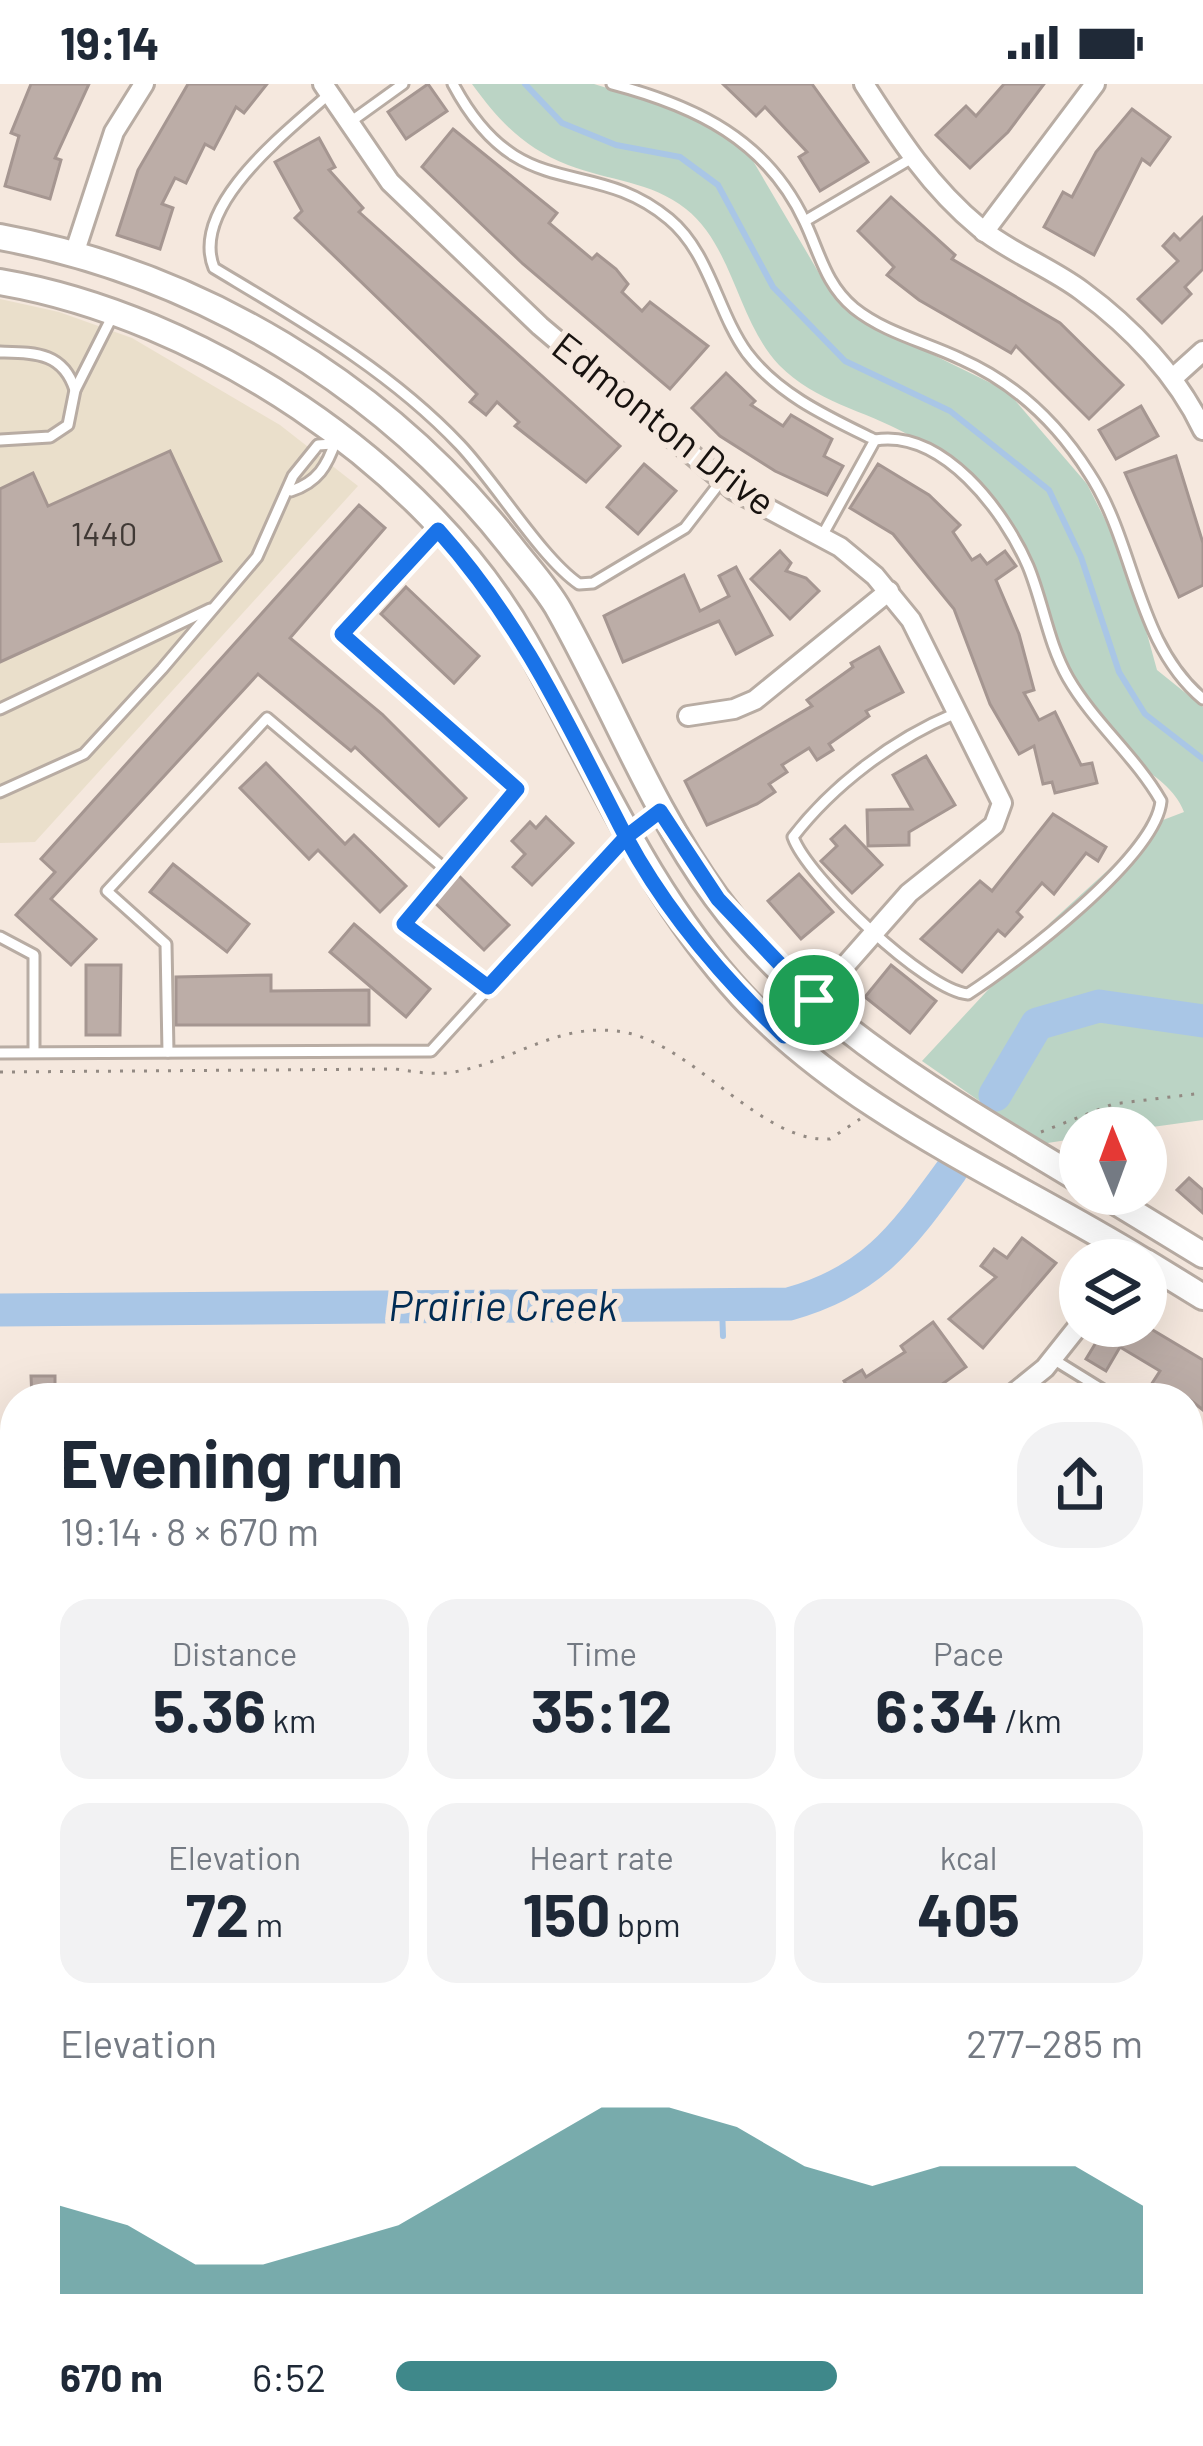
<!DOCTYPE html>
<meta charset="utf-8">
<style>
body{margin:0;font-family:Barlow,sans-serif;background:#f2f2f3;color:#1f2937;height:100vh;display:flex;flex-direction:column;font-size:45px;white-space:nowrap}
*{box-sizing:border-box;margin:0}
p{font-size:39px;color:#747a83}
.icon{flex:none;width:66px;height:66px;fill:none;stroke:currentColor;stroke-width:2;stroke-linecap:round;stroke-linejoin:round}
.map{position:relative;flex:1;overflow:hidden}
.details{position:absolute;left:0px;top:1299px;width:1203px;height:1065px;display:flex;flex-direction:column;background:#fff;border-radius:48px 48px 0 0;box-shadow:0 12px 48px #0002}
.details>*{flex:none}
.needle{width:78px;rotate:359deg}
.tools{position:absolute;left:1059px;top:1023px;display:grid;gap:24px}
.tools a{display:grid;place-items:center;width:108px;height:108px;border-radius:50%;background:#fff;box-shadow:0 12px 48px #0002;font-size:60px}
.pin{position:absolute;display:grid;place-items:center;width:102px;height:102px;color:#fff;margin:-51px;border:6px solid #fff;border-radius:50%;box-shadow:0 3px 12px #0007}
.round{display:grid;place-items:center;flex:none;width:126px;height:126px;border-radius:48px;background:#f2f2f3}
.overview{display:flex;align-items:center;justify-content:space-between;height:204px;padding:0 60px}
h1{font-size:66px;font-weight:700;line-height:90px}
.figures{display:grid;grid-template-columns:repeat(3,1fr);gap:18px;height:204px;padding:12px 60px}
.figures div{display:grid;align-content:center;border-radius:30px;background:#f2f2f3;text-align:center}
.figures b{font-size:60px;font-weight:700}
.figures small{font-size:33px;font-weight:400}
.figures p{font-size:33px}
.chart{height:336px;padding:24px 60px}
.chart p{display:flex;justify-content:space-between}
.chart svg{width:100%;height:216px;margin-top:12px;fill:#3f888a;opacity:.7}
ul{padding:0 60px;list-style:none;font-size:39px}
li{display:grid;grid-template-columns:192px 144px 1fr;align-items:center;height:90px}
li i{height:30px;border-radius:15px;background:#3f888a}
.status{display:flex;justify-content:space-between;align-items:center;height:84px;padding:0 60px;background:#fff;direction:ltr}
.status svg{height:33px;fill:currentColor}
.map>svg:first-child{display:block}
</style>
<div class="status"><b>19:14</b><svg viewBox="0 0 49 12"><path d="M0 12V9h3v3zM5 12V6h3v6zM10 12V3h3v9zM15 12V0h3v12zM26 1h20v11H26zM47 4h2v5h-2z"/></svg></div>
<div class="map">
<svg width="1203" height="2362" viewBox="0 0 1203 2362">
<rect width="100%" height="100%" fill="#f5e8de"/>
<path fill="#eadfcb" d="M 0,215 L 59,228 L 132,254 L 280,341 L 358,402 L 35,758 L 0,759 Z"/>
<path fill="#bbd4c5" d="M 472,0 L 594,0 L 675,25 L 746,65 L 826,201 L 860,235 L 1007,307 L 1087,400 L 1128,481 L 1157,586 L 1203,623 L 1203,1036 L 1145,1044 L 1080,1044 L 1080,1054 L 1041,1060 L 922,977 L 1051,838 L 1163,736 L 1184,728 C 1172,696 1136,683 1112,661 C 1098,647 1086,625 1076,608 C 1035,539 1038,441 968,390 C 949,376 928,361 907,350 C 864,326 815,318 779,281 C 738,238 733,162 686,125 C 651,97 609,97 568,81 C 524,64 499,37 472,0 Z"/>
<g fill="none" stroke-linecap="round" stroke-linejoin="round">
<g stroke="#a9c6e6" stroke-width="6">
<path d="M 525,0 L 562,39 L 616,61 L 680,73 L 718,101 L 773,203 L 845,277 L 950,327 L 1049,406 L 1081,473 L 1119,588 L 1145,630 L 1203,675"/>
<path d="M 722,1223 L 723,1252"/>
</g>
<g stroke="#a9c6e6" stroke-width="33">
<path d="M 995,1011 L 1037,940 L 1099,922 L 1203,937"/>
<path d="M 0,1226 L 789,1220 C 872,1197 902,1154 951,1087"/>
</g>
</g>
<g fill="#bcada7" stroke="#a59691" stroke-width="3">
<path d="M 31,0 L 89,0 L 55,74 L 61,76 L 50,115 L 5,102 L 19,52 L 11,49 Z"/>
<path d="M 188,0 L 267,0 L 244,29 L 236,23 L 214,65 L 205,60 L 186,99 L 175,94 L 162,120 L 173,124 L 160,165 L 117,151 L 138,86 Z"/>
<path d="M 428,0 L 447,27 L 406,55 L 388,28 Z"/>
<path d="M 723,0 L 812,0 L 868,78 L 820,107 L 799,73 L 807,68 L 765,23 L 756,32 Z"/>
<path d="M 1004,0 L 1044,0 L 1008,48 L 970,84 L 936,51 L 966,22 L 976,32 Z"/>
<path d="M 1132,25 L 1170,53 L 1150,81 L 1142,75 L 1094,171 L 1044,143 L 1063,108 L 1072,113 L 1096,68 Z"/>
<path d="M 453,45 L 557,129 L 549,139 L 592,175 L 597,170 L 616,185 L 628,200 L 622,208 L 642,227 L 650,218 L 708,262 L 670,305 L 523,180 L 422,83 Z"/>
<path d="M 319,54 L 335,83 L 329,86 L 363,124 L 359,128 L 620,362 L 586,398 L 515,342 L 519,338 L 497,318 L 486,331 L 470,318 L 477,310 L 295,134 L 302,127 L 275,78 Z"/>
<path d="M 891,113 L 955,171 L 952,175 L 1060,239 L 1123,301 L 1089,335 L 1016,262 L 1011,269 L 919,216 L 887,191 L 894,183 L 858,147 Z"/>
<path d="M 1203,133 L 1203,185 L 1185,203 L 1191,210 L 1162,239 L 1138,215 L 1178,177 L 1163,162 L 1174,150 L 1180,156 Z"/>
<path d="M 726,289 L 755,317 L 751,321 L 783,342 L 791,331 L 832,355 L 824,372 L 843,382 L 827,411 L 775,387 L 720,352 L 692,324 Z"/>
<path d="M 1141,322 L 1158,352 L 1116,375 L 1099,346 Z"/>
<path d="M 170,367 L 221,477 L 0,578 L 0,405 L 33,389 L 48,422 Z"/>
<path d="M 1176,372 L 1203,459 L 1203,501 L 1179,513 L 1125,389 Z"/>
<path d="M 644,380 L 676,407 L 638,450 L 607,423 Z"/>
<path d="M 878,380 L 929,411 L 960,441 L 953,448 L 972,476 L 980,471 L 987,480 L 1005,467 L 1016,482 L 996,496 L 1019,550 L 1034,606 L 1024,609 L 1039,636 L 1055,628 L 1081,681 L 1092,679 L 1097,699 L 1055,709 L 1052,698 L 1043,700 L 1034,662 L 1019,670 L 990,620 L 954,525 L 893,450 L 850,424 Z"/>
<path d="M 359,421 L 385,444 L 290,554 L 382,630 L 466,714 L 439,742 L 355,663 L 351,667 L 258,590 L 51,815 L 96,855 L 71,881 L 16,831 L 55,788 L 41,775 Z"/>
<path d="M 780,467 L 791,479 L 786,487 L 806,494 L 819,507 L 790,535 L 751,495 Z"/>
<path d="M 736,483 L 772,551 L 736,570 L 719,537 L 623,578 L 604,532 L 684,491 L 700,527 L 729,512 L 719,492 Z"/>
<path d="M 406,503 L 479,572 L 454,599 L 381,530 Z"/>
<path d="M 879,563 L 903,608 L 866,627 L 869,632 L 829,660 L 833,666 L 817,676 L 809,664 L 782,681 L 787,688 L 769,700 L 775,708 L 757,720 L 707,741 L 685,697 L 812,622 L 807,616 L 853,583 L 851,579 Z"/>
<path d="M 926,672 L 955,721 L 909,748 L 909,761 L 868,762 L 867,726 L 912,725 L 893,691 Z"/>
<path d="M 266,679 L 345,760 L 354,751 L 406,802 L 380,828 L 318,766 L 309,775 L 240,704 Z"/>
<path d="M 1053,730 L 1106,763 L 1098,777 L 1086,769 L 1054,810 L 1042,799 L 1017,828 L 1022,833 L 1005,852 L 998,846 L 962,888 L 921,855 L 980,797 L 992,807 Z"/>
<path d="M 546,733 L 573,759 L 532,801 L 513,783 L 525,770 L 512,757 L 530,738 L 536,744 Z"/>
<path d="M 845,742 L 882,781 L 852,809 L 821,777 L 837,762 L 831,755 Z"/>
<path d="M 173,780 L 249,840 L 227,868 L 150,808 Z"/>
<path d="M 799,790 L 833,828 L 801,855 L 768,817 Z"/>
<path d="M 458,791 L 509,841 L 484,866 L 434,818 Z"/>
<path d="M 354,840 L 430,905 L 406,933 L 330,868 Z"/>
<path d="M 86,881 L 121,881 L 120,951 L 86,951 Z"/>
<path d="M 891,881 L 936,917 L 910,949 L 865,913 Z"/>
<path d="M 271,891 L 271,907 L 369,906 L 369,941 L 176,941 L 176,893 Z"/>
<path d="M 1189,1094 L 1203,1106 L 1203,1129 L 1177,1106 Z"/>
<path d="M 1022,1154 L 1056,1179 L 983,1264 L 949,1235 L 996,1193 L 981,1182 L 994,1165 L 1007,1174 Z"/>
<path d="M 933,1238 L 966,1283 L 923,1314 L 854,1314 L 844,1297 L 862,1286 L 866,1293 L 905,1268 L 901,1262 Z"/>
<path d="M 1106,1242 L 1146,1242 L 1203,1276 L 1203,1326 L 1188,1314 L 1174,1308 L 1165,1314 L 1149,1304 L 1160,1287 L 1120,1263 L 1106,1287 L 1086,1275 Z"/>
<path d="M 31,1292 L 55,1292 L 55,1314 L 32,1314 Z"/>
<path d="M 1188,1420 L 1203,1428 L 1203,1464 L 1188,1456 Z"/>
<path d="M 15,1438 L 15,1485 L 0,1486 L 0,1439 Z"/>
<path d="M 1188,1565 L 1203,1571 L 1203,1614 L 1188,1607 Z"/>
<path d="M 15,1679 L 15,1733 L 10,1733 L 0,1683 Z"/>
<path d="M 1188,1709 L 1203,1718 L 1203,1745 L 1188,1771 Z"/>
<path d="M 1188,1862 L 1203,1870 L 1203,1914 L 1188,1933 Z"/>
<path d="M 0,1891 L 15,1906 L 15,1949 L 0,1972 Z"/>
<path d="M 1201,2021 L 1203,2022 L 1203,2074 L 1188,2069 Z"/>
<rect x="0" y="2056" width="15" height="45"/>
<path d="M 1188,2162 L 1203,2167 L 1203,2212 L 1188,2207 Z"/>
<path d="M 0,2192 L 15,2192 L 15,2227 L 0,2228 Z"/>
<path d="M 1188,2293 L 1203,2297 L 1203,2337 L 1188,2333 Z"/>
<rect x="0" y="2317" width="15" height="35"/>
</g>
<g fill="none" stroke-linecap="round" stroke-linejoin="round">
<defs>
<g id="lane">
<path d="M 453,0 C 519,124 590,69 669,135 C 710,169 717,228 747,269 C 779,311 828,333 875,356"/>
<path d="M 612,0 C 696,22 767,56 805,138 C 820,170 826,201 854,224 C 885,249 926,258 961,275 C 1015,299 1058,340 1089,389 C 1136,460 1135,558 1203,615"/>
<path d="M 328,11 C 288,47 189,122 214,184 C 302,237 389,286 460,361 C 496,399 541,474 579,500 L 593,499 L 685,444 L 722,396"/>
<path d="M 353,36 L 403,0"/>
<path d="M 805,137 L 912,74"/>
<path d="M 0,268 C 35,269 63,268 75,306"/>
<path d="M 0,356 L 50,353 L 68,341 L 75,306 L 113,231"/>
<path d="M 291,407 C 318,398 327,382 336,356"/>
<path d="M 437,447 L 342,550 L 517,705 L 404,840 L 488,903"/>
<path d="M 822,452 L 875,356 C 943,345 1004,427 1028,482 C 1043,518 1048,559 1068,594 C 1094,639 1136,673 1161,717 C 1156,773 1016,879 968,910 C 926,907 807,793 793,753 C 833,701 894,655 954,630"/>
<path d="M 0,625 L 210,525"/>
<path d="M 0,708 L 84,670 L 162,585 L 257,473 L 293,392 L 318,361 L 333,360"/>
<path d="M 0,853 L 34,871 L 34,968"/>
<path d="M 168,968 L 166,860 L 107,807 L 267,634 L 445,785"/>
<path d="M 0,969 L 431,967 L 626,753"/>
<path d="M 1053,1275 L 1116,1314"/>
<path d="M 1188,1359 L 1203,1369"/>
<path d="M 0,1518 L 15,1517"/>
<path d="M 1188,1650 L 1203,1659"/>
<path d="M 1188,1966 L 1203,1976"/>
<path d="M 0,2008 L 15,2015"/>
<path d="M 1188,2248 L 1203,2253"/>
<path d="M 0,2272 L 15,2272"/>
<path d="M 359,2349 L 395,2362"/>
<path d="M 838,2349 L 854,2362"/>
</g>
<g id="street">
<path d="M 323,0 L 390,98 L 540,242 L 735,407 L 840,463 L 875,492 L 911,536 L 1002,719 L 994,741 L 909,809 L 784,951"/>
<path d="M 864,0 C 898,53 930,103 980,144 C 1011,169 1050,183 1082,207 C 1131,243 1177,291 1203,346"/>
<path d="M 984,148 L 1095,0"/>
<path d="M 75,167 L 114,48 L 144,0"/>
<path d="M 1173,294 L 1203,267"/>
<path d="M 688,632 L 734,625 L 755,616 L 889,507"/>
<path d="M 1008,1314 L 1045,1284 L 1080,1240"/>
<path d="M 0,1391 L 15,1391"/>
<path d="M 1188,1509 L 1203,1518"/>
<path d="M 0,1644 L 15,1644"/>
<path d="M 1188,1795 L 1203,1805"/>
<path d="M 0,1808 L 15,1832"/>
<path d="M 1188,2105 L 1203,2111"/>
<path d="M 0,2147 L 15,2148"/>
<path d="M 636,2349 L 654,2362"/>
<path d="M 1111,2349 L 1143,2362"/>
</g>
<g id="secondary">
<path d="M 0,153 C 200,190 384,301 510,461 C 526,482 546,503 559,526 C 613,622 651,724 716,813 C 808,939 950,1017 1080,1096"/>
<path d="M 0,198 C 200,232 425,379 525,557 C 594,679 645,807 742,912 C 852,1030 1007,1093 1142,1176"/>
<path d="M 1103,1110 L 1203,1171"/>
<path d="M 1146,1178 L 1203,1213"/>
</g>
</defs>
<use href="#lane" stroke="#b8aca3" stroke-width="15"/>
<use href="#street" stroke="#b8aca3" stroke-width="24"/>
<use href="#secondary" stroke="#b8aca3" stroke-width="30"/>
<g stroke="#938a83" stroke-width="3" stroke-dasharray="3 9" stroke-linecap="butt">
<path d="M 0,988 L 395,985 C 417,988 437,992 459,987 C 518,975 563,935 628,949 C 696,964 762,1059 830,1055 L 860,1035"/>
<path d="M 1041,1048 L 1113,1020 L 1203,1009"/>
</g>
<use href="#lane" stroke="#fff" stroke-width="9"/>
<use href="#street" stroke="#fff" stroke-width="18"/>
<use href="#secondary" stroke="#fff" stroke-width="24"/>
</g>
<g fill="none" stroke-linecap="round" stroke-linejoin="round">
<defs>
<path id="route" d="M 814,916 L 718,815 L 660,727 L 626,753 L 488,903 L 404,840 L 517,705 L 342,550 L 438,446 C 523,541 568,641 626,753 C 665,826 724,895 784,952 L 814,916"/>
</defs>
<use href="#route" stroke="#fff" stroke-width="24"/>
<use href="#route" stroke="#1a73e8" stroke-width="15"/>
</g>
<g text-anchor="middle" stroke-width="12" stroke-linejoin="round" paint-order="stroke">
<g font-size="33" fill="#403935">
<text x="104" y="462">1440</text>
</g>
<g font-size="39" fill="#17120f" stroke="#f5e8de">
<text transform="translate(664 340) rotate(38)" y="14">Edmonton Drive</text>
</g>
<g font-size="42" font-style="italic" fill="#012c54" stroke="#f5e8de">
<text x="503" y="1237">Prairie Creek</text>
</g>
</g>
</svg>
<div class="tools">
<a><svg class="needle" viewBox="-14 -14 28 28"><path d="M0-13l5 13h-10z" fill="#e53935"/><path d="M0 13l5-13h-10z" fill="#747a83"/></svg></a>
<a><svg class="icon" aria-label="layers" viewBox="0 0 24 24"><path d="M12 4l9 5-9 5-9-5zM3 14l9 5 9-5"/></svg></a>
</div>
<div class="pin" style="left:814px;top:916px;background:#1e9e55"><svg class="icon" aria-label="arrive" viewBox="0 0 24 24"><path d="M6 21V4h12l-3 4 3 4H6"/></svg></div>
<section class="details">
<div class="overview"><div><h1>Evening run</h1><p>19:14 · 8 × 670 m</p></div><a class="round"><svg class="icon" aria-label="share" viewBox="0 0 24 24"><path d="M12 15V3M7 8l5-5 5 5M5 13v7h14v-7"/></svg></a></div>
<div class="figures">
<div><p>Distance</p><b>5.36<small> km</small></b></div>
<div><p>Time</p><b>35:12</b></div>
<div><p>Pace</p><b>6:34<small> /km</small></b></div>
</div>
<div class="figures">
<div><p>Elevation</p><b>72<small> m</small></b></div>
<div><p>Heart rate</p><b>150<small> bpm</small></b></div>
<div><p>kcal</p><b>405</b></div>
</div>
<div class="chart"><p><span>Elevation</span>277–285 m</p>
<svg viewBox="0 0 160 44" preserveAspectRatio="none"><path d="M0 44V26L10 30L20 38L30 38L40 34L50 30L60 22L70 14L80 6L90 6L100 10L110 18L120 22L130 18L140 18L150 18L160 26V44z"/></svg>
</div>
<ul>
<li><b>670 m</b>6:52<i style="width:59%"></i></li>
</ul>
</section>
</div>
